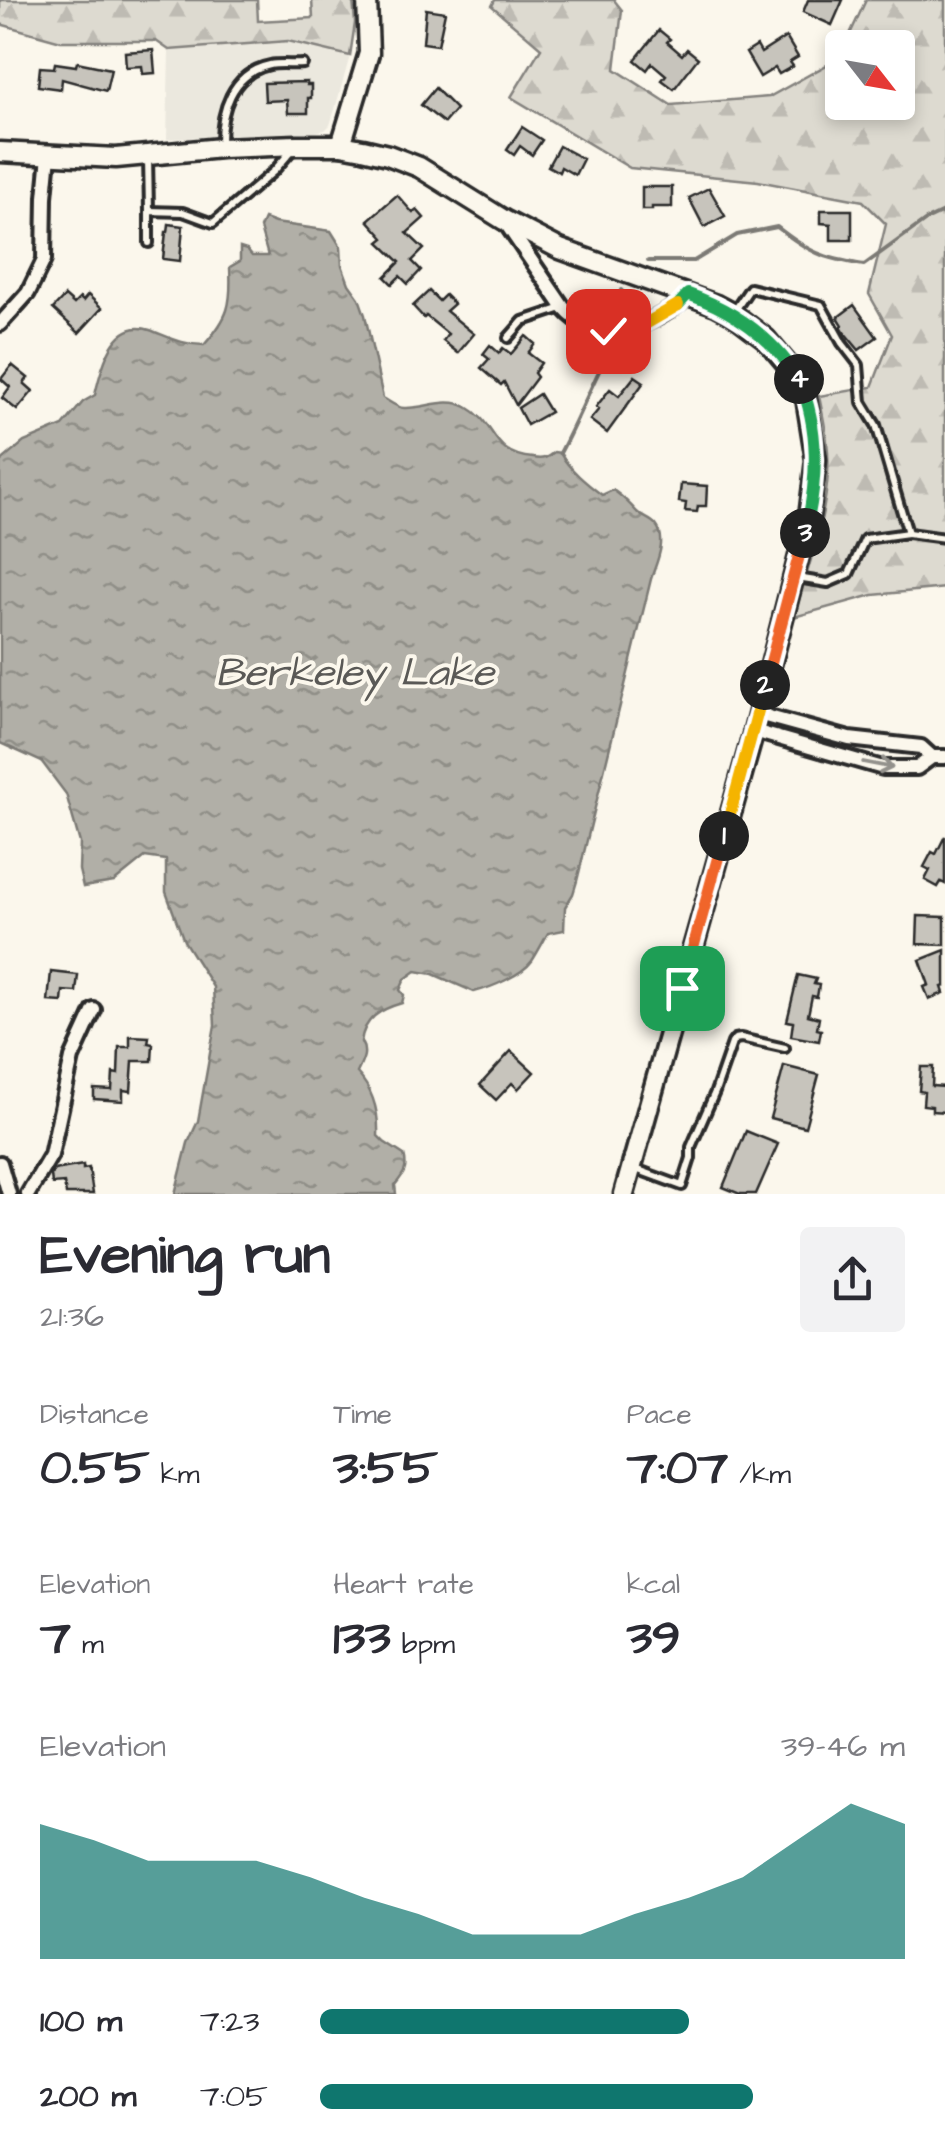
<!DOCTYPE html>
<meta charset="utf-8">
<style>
body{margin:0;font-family:"Architects Daughter",sans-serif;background:#f2f2f3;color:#2b2b33;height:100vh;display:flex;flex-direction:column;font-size:38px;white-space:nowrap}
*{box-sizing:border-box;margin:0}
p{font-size:32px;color:#7c7c81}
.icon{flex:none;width:55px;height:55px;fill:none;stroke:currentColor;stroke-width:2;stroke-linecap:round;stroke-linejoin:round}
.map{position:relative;height:1194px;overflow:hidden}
.details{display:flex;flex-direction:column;background:#fff;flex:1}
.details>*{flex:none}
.needle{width:65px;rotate:121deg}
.buttons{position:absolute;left:825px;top:30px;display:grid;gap:20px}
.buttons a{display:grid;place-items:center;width:90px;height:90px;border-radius:10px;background:#fff;box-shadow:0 5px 15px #0003;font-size:50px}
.pin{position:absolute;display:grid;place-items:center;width:85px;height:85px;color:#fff;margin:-42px;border-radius:20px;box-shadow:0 5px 15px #0006}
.km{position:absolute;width:50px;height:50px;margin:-25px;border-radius:50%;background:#222;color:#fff;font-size:28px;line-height:50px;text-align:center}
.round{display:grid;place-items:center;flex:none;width:105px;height:105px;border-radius:10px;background:#f2f2f3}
.summary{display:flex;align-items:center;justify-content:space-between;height:170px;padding:0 40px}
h1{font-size:55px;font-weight:800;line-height:75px}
.metrics{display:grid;grid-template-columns:repeat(3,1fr);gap:15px;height:170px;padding:10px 40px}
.metrics div{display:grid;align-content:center}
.metrics b{font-size:50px;font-weight:800}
.metrics small{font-size:28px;font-weight:400}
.metrics p{font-size:28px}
.chart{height:280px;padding:20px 40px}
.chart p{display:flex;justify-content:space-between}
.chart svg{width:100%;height:180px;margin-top:10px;fill:#0f766e;opacity:.7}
ul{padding:0 40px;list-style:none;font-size:32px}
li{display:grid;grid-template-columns:160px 120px 1fr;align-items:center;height:75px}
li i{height:25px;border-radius:12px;background:#0f766e}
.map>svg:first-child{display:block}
</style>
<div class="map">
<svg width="945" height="1194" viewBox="0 0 945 1194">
<defs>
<pattern id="forest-firs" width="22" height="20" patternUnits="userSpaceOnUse" patternTransform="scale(2.5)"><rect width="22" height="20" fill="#dddad0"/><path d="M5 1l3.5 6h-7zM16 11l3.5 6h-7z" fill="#bebbb3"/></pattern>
<pattern id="water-ripples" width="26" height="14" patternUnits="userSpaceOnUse" patternTransform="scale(2.5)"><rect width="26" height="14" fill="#b1afa7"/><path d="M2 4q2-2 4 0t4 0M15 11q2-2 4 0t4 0" fill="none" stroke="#908f88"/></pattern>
</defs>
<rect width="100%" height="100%" fill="#fbf7ec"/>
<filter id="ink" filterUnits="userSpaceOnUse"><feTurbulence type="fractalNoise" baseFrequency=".01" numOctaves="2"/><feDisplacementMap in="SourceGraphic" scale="20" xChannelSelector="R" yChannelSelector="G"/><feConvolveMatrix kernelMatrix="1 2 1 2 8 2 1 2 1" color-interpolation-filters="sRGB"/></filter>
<g filter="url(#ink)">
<path fill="#ebe8de" d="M 288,41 L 350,56 L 335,109 L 330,125 L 325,130 L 316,132 L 167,139 L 169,50 Z"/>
<g fill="url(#forest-firs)" stroke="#84827e" stroke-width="2.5">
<path d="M 0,0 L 257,0 L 258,21 L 313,18 L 312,0 L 353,0 L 355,23 L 350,56 L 288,41 L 169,50 L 156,41 L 61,41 L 0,24 Z"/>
<path d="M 495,0 L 614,0 L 622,10 L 615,69 L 671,105 L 769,97 L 839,58 L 842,52 L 842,102 L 898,102 L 898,48 L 844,47 L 866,0 L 945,0 L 945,588 L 873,595 L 794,617 C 807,571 825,522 828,473 C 830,448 824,421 819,396 L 872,387 L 892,335 L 869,294 L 886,224 L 863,201 L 758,181 L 630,168 L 511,97 L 541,48 L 492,6 Z"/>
</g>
<path fill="url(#water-ripples)" stroke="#7b7a75" stroke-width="2.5" d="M 264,219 L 275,223 L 331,231 L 341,247 L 342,265 L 349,284 L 359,298 L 365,315 L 383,398 C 389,401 397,408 404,408 C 425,409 447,396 467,407 C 498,424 489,454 533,458 C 543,460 547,458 554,452 L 560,453 C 570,470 586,483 602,495 L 613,490 C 623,497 629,503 637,512 C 642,517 651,519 656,525 C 668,540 656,563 651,579 L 577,881 L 573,894 L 565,907 L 564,930 L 548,933 C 543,942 538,952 532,961 C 522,975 491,988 474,992 L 433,974 L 416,971 L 405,979 L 400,990 L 404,995 L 402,1003 C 381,1009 364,1018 361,1042 C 368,1053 362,1062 357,1073 C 373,1090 379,1112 378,1136 L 384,1142 L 404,1155 C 408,1169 404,1174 395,1185 L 396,1194 L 175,1194 L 188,1143 L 198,1121 L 215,1025 L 213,987 L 184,941 L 166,892 L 166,860 L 145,857 L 114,882 L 83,887 L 79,870 L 80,843 L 66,794 L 42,762 L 0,743 L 0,462 L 24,442 L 63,426 L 83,402 L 95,395 C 101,369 113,317 150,330 C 169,337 183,345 204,345 C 229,317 232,305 230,267 L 240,261 L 240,248 L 247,250 L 252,256 L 268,256 L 260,228 Z"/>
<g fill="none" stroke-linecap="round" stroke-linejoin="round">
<g stroke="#7b7a75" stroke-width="4">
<path d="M 648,261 L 694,261 L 737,235 L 777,227 C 810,253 823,258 864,265 L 926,220 L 945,211"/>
<path d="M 621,290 L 634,304 L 623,319"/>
<path d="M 560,453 C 580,416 594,377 615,340"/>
</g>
</g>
<g fill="#c7c4bc" stroke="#2b2b2b" stroke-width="2.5">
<path d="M 808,0 L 843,0 L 832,25 L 803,12 Z"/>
<path d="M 426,9 L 445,12 L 438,45 L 423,43 Z"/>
<path d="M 659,30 L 670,39 L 667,42 L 682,55 L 687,49 L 698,58 L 674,89 L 662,80 L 666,75 L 652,63 L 647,70 L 635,60 Z"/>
<path d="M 786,37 L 798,57 L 790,62 L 793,66 L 779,74 L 775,68 L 760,77 L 746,53 L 757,46 L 761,53 Z"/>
<path d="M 153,50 L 155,73 L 143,74 L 142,66 L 126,67 L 125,52 Z"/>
<path d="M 77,62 L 111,69 L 106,91 L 62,79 L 61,89 L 38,86 L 40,67 L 54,68 L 55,63 L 76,66 Z"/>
<path d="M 307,82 L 307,85 L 311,85 L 311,98 L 308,98 L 308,113 L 288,113 L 287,100 L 265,101 L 264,83 Z"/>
<path d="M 435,88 L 456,109 L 444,123 L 421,105 Z"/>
<path d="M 522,127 L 542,140 L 532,155 L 520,146 L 514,155 L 507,150 Z"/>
<path d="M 559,146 L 583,159 L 575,175 L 561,167 L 559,172 L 548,166 Z"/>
<path d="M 642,187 L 672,187 L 672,207 L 652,207 L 652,210 L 642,210 Z"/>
<path d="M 709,188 L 725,216 L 704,227 L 689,198 Z"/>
<path d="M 397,195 L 413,213 L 417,210 L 424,218 L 407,233 L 424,249 L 412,261 L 421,270 L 408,284 L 400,276 L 392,284 L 385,277 L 400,262 L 379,242 L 384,238 L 368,220 Z"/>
<path d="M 821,210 L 852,210 L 852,240 L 831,240 L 831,224 L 821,223 Z"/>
<path d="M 169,224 L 183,226 L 180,261 L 163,259 L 166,232 L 168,232 Z"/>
<path d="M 429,291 L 439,301 L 445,295 L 454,304 L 446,311 L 474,334 L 458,353 L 443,341 L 448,334 L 426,316 L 424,318 L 413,306 Z"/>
<path d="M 88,295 L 102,308 L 79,333 L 53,309 L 65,296 L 74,304 L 80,298 L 83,301 Z"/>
<path d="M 854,305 L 877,337 L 859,350 L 844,332 L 841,327 L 843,325 L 838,317 Z"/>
<path d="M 526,336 L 535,344 L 528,353 L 541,363 L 534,373 L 537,377 L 516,405 L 504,382 L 501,385 L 481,368 L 489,359 L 483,354 L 490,345 L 499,353 L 503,348 L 511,354 Z"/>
<path d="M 12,365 L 28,378 L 24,383 L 33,391 L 17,410 L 2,398 L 10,387 L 1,379 Z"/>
<path d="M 635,376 L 644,382 L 607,433 L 590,420 L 599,409 L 596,407 L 610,389 L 619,396 Z"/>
<path d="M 539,394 L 550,412 L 527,425 L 518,408 Z"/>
<path d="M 681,484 L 707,486 L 706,506 L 698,506 L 697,512 L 685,511 L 686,503 L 679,502 Z"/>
<path d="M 945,836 L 945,884 L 941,882 L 938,887 L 925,880 L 930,870 L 924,867 L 932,852 L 936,854 Z"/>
<path d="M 918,916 L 945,917 L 945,945 L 917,944 Z"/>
<path d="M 945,950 L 945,986 L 942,987 L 944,993 L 929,999 L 924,987 L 929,985 L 920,960 Z"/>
<path d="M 51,972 L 78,975 L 76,992 L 63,991 L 62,1002 L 48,1001 Z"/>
<path d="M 798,975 L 816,979 L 814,984 L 819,985 L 817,997 L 812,996 L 808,1015 L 819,1018 L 817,1029 L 821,1030 L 819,1041 L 791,1036 L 793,1022 L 787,1021 Z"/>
<path d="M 130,1036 L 149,1037 L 148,1043 L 153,1044 L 152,1061 L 133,1061 L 131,1091 L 123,1090 L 123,1101 L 94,1099 L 94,1089 L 112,1090 L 113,1073 L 118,1074 L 119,1047 L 130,1047 Z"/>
<path d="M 511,1051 L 534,1072 L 518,1089 L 512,1083 L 496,1100 L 480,1085 Z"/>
<path d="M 784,1066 L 819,1075 L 805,1127 L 770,1118 Z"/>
<path d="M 921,1067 L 933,1067 L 932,1086 L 945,1087 L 945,1112 L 932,1111 L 932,1106 L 923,1105 L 924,1092 L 919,1091 Z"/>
<path d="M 746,1131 L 778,1144 L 756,1194 L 740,1194 L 723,1187 Z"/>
<path d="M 83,1165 L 83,1169 L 89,1168 L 93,1194 L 66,1194 L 64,1183 L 52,1184 L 51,1175 L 54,1170 Z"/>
</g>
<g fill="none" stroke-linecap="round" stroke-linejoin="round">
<defs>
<g id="lane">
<path d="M 221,147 C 220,112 231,73 270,65 C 280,63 293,65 303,64"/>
<path d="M 148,157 L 149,211"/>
<path d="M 149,243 L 149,211 L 183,212 L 213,223 L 274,171 L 293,149"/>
<path d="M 733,313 L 750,288 L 821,305 L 842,343 L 859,365 L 862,402 L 876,425 L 908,533 L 865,539 L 849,574 L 828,583 L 797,578"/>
<path d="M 508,338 L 523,321 L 562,308"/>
<path d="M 908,533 L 945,538"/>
<path d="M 633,1168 L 682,1186 L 691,1158 L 691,1147 L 715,1092 L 732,1043 L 735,1039 L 741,1038 L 785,1048"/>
</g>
<g id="street">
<path d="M 505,222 L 563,307 C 570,315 578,322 588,326 C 618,340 668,318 688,294"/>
<path d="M 0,324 L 28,293 L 44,260 L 45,197 L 49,155"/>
<path d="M 758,714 L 849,739 L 921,747 L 932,757 L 945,757"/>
<path d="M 754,731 L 883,768 L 917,768 L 932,757"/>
<path d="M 0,1163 L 9,1194"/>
<path d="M 28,1194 L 51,1155 L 72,1058 L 94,1010"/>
</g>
<g id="secondary">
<path d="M 341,145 L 369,53 L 367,0"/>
<path d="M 0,152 L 116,158 L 221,148 L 297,145 L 341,145 L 363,149 L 388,155 L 419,167 L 504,220 L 560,249 L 716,305 L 733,314 L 766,339 L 797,376 L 806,398 L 816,460 L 809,517 L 754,731 L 624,1194"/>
</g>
</defs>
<use href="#lane" stroke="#2b2b2b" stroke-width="14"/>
<use href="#street" stroke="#2b2b2b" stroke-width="20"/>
<use href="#secondary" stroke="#2b2b2b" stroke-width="25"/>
<use href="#lane" stroke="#fbf7ec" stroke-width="6"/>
<use href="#street" stroke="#fbf7ec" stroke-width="12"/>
<use href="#secondary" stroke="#fbf7ec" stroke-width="18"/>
</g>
<defs><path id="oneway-shaft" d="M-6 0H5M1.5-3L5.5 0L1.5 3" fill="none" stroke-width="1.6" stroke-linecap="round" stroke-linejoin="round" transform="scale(2.5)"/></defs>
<use stroke="#93918c" href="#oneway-shaft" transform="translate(878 765) rotate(11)"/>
</g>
<g fill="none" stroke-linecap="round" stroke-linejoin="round" filter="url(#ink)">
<defs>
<path id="split-1" d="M 682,988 L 724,836"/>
<path id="split-2" d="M 724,836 L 765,685"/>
<path id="split-3" d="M 765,685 L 805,533"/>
<path id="split-4" d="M 799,379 C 820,429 818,480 805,533"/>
<path id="split-5" d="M 678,305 L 688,294 C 733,310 773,338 799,379"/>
<path id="split-6" d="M 608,331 L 647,323 L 678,305"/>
</defs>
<use href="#split-1" stroke="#fff" stroke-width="20"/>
<use href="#split-2" stroke="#fff" stroke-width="20"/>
<use href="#split-3" stroke="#fff" stroke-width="20"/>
<use href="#split-4" stroke="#fff" stroke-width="20"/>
<use href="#split-5" stroke="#fff" stroke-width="20"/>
<use href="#split-6" stroke="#fff" stroke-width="20"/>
<use href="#split-1" stroke="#f0652b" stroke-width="12"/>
<use href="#split-2" stroke="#f5b400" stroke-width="12"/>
<use href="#split-3" stroke="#f0652b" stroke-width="12"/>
<use href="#split-4" stroke="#22a559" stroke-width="12"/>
<use href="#split-5" stroke="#22a559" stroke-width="12"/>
<use href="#split-6" stroke="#f5b400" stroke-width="12"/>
</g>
<g text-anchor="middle" stroke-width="8" stroke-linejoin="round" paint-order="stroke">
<g font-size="40" font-style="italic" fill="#5a5956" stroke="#fbf7ec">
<text x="355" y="685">Berkeley Lake</text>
</g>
</g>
</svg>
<div class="buttons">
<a><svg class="needle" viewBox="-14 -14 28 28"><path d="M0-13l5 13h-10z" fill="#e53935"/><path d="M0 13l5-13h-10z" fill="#7c7c81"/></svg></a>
</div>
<div class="pin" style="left:682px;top:988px;background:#1e9e55"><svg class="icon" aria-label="arrive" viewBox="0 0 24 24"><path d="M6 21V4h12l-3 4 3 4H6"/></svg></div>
<div class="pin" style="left:608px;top:331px;background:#d93025"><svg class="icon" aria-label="check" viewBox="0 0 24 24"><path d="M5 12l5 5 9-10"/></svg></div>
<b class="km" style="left:724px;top:836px">1</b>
<b class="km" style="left:765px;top:685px">2</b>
<b class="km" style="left:805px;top:533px">3</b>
<b class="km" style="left:799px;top:379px">4</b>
</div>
<section class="details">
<div class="summary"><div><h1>Evening run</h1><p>21:36</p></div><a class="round"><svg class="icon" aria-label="share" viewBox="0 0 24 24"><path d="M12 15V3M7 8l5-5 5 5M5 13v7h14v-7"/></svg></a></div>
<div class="metrics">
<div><p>Distance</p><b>0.55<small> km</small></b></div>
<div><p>Time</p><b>3:55</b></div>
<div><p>Pace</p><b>7:07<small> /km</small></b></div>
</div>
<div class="metrics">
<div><p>Elevation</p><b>7<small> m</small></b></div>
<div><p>Heart rate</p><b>133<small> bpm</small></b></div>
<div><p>kcal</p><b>39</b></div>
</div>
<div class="chart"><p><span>Elevation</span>39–46 m</p>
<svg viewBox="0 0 160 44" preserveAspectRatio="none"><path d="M0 44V11L10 15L20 20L30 20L40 20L50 24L60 29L70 33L80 38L90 38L100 38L110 33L120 29L130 24L140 15L150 6L160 11V44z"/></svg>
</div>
<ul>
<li><b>100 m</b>7:23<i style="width:63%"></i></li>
<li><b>200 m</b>7:05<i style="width:74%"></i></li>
</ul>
</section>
